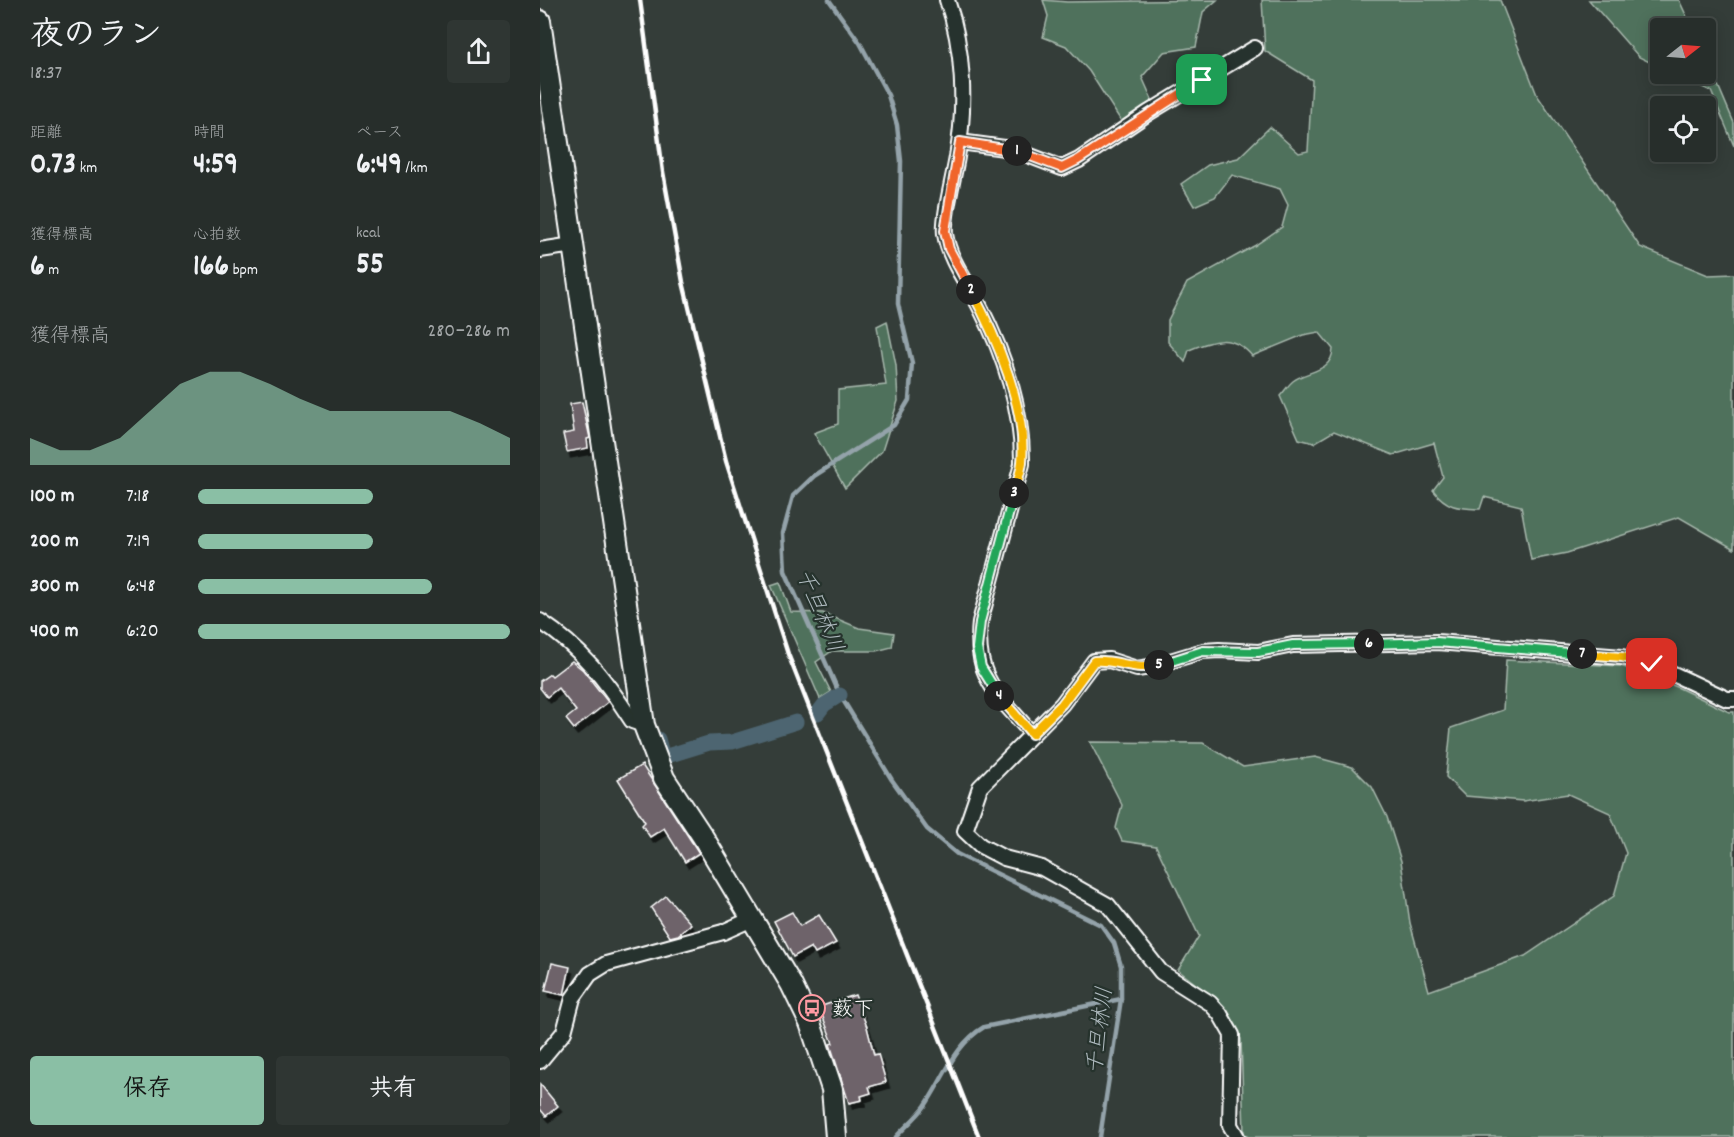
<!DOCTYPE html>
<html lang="ja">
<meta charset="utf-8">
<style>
body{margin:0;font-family:Dekko,"Klee One",sans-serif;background:#2f3633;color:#f1f3f6;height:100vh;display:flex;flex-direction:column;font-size:22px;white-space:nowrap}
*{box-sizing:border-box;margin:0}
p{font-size:20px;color:#a4a8a9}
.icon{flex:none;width:33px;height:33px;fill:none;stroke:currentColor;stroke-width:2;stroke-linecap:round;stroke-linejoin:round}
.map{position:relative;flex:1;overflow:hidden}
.drawer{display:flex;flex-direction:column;background:#272e2b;width:540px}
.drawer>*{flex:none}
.needle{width:39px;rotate:73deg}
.controls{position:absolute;left:1110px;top:18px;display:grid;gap:12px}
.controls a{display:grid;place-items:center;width:66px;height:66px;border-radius:6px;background:#272e2b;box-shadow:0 3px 15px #0003,0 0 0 2px #434a47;font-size:30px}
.pin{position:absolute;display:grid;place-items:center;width:51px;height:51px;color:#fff;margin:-26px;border-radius:12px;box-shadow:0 3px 9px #0006}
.km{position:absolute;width:30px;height:30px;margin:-15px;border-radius:50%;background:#222;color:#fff;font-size:16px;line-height:30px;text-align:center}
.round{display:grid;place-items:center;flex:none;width:63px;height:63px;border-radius:6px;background:#2f3633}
.headline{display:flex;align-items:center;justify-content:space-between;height:102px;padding:0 30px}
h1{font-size:33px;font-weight:800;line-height:45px}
.stats{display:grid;grid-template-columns:repeat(3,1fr);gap:9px;height:102px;padding:6px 30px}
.stats div{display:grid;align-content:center}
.stats b{font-size:30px;font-weight:800}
.stats small{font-size:16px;font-weight:400}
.stats p{font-size:16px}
.chart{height:168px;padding:12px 30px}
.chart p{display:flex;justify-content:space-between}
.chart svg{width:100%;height:108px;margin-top:6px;fill:#8abfa5;opacity:.7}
.primary-button{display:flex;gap:12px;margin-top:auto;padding:12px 30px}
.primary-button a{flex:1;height:69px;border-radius:6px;background:#8abfa5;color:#111;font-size:24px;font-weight:800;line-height:69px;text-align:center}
.primary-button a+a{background:#2f3633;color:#f1f3f6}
ul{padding:0 30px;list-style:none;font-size:20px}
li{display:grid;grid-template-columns:96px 72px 1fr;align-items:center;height:45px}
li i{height:15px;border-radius:8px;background:#8abfa5}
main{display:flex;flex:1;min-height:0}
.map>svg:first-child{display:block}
</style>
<main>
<section class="drawer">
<div class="headline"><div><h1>夜のラン</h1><p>18:37</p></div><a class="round"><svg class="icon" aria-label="share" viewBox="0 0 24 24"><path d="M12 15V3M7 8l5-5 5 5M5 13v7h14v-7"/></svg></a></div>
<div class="stats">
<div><p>距離</p><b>0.73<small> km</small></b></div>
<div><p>時間</p><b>4:59</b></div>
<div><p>ペース</p><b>6:49<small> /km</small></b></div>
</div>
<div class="stats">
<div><p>獲得標高</p><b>6<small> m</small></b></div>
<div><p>心拍数</p><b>166<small> bpm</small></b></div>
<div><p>kcal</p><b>55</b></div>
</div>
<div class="chart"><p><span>獲得標高</span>280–286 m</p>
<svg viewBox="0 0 160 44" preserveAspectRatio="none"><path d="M0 44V33L10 38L20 38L30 33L40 22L50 11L60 6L70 6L80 11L90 17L100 22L110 22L120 22L130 22L140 22L150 27L160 33V44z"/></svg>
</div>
<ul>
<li><b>100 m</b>7:18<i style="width:56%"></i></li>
<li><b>200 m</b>7:19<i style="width:56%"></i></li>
<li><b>300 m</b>6:48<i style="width:75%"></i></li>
<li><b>400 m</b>6:20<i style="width:100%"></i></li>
</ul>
<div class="primary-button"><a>保存</a><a>共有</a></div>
</section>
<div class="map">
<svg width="1194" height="1137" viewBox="0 0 1194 1137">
<defs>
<filter id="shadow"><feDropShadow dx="3.5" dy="6" stdDeviation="0" flood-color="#0009"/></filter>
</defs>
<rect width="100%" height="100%" fill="#343d39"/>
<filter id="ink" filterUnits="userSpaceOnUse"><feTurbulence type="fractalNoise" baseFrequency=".0167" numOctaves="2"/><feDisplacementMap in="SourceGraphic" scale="12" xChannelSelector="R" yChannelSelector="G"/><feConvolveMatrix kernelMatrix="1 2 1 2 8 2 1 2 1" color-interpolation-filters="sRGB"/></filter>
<g filter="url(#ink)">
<g fill="#4f715b" stroke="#a7b8ad" stroke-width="1.5">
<path d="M 503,0 L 527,2 L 677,0 L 663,12 L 656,47 L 624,52 L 602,77 L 614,104 L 583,124 L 549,71 L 526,46 L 503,37 L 508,16 Z"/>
<path d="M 722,0 L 960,0 L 997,95 L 1100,247 L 1168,275 L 1194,274 L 1194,549 L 1139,517 L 1027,553 L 991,560 L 981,506 L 944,497 L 940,509 C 918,508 907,508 893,490 L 903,477 L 894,443 L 853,455 L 794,431 L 774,443 L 759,439 L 740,396 C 744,392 748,385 753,381 C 767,370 792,373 793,349 L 779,332 L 763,335 L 712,356 C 692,333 674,340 649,350 L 645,362 L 628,342 L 628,320 L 647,283 L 714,246 L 742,227 L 748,205 L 740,189 L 692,175 L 675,197 L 654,206 L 641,184 L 668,165 L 698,158 L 730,127 L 759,153 L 768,151 L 772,80 L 725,51 Z"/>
<path d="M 1049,0 L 1139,0 L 1152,28 L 1120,28 L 1120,67 L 1099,57 Z"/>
<path d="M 1166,57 L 1194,123 L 1194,146 L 1171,91 L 1134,74 L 1166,74 Z"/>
<path d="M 347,321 L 356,365 L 358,401 L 342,451 L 305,488 L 274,433 L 298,424 L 298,390 L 346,385 L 337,326 Z"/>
<path d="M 240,582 L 251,612 L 283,613 L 319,628 L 354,633 L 352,647 L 336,651 L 292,651 L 276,662 L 291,692 L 280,699 L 231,585 Z"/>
<path d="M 966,660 L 1081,666 L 1137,687 L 1189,712 L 1194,712 L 1194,1137 L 708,1137 L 704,1133 L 701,1039 L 684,1006 L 638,970 L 659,936 L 616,846 L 582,841 L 576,828 L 582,805 L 550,742 L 663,743 L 703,767 L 775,757 L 812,767 L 832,787 L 847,817 L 861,861 L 870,923 L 889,991 L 985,956 L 1074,896 L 1086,853 L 1070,813 L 1028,794 L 983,801 L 925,796 L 906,777 L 911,728 L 963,710 Z"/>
</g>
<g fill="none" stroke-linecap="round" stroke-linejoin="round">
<g stroke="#94a3aa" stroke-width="4.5">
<path d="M 289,0 L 320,43 L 348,95 L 357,125 L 361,161 L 358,304 L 372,363 L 369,400 L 354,425 L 274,476 L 253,496 L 243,533 L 245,571 L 300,695 L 352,780 L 387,829 L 417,854 L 561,925 L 574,943 L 581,966 L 581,999 L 560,1137"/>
<path d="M 356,1137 C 365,1127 377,1117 385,1106 C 404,1078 415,1044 444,1027 L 581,999"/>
</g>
<g stroke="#4d6571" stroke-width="15">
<path d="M 278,713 L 284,705 L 300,695"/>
<path d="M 118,739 L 122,754 L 127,756 L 169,743 L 192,742 L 256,722"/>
</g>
</g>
<g fill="#6e646a" stroke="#fff" stroke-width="1.5" filter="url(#shadow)">
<path d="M 42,402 L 50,438 L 47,439 L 48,448 L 27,452 L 23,434 L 34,432 L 30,404 Z"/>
<path d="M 32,661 L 43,670 L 68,702 L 34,729 L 26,719 L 36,711 L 18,688 L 7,697 L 0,688 L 0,681 L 10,674 L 12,676 Z"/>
<path d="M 102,765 L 159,853 L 145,862 L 124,828 L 110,837 L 102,825 L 105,822 L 78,779 Z"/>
<path d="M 126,896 L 151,924 L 138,935 L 130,937 L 111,908 Z"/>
<path d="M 252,912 L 260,926 L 279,915 L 296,943 L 275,954 L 271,947 L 253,957 L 234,921 Z"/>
<path d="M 12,963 L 30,967 L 24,995 L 5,991 Z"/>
<path d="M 315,995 L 327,1027 L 334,1055 L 338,1054 L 346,1082 L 329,1087 L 331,1093 L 321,1096 L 322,1100 L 309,1103 L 290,1044 L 293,1043 L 279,1007 Z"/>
<path d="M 0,1084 L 18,1106 L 6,1116 L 0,1109 Z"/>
</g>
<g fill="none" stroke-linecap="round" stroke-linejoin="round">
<defs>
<g id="street">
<path d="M 407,0 C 424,48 426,107 417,157 C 414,176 403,217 405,234 C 409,260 428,284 440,307 C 464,354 483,411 482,464 L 440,622 C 434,678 458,695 492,734"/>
<path d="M 420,142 L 472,149 L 522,168 L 539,160 L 608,113 L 715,48"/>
<path d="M 0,250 L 33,245"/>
<path d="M 0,621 C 42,649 65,679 92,721 L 104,725"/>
<path d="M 0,1061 L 24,1032 L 33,998 L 50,974 L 66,964 L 183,932 L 212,919"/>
<path d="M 697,1137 L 690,1125 L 692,1035 L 680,1014 L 670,1003 L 621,972 L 568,905 L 502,868 L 464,858 L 441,846 L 425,831 L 440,787 L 522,704 L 554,661 L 569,660 L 597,669 L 610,667 L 663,651 L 679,650 L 718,652 L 753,645 L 897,642 L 1082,657 L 1112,664 L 1187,699 L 1194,699"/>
</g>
<path id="secondary" d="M 0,21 L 104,725 L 124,778 L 163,837 L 251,984 L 270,1023 L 292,1089 L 296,1137"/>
</defs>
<use href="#street" stroke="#fff" stroke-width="18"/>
<use href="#secondary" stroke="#fff" stroke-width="24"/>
<use href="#street" stroke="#26332d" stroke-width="14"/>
<use href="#secondary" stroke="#26332d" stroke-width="20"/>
<path stroke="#fff" stroke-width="4.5" d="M 100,0 L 123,172 L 143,282 L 186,461 L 248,654 L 439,1137"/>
</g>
</g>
<g fill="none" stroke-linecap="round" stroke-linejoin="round" filter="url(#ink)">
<defs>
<path id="split-1" d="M 477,151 L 522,168 L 538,160 L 662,80"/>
<path id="split-2" d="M 431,290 L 409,249 L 405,231 L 420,142 L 477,151"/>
<path id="split-3" d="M 431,290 C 456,336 487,409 482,462 C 481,472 477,483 474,493"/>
<path id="split-4" d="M 459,696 L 441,667 L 437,648 L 440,622 L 474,493"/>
<path id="split-5" d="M 459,696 L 492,734 L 522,704 L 554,661 C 578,659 596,672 619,665"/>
<path id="split-6" d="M 619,665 L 663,651 L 718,652 L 753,645 L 829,644"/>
<path id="split-7" d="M 829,644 L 897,642 L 1042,654"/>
<path id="split-8" d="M 1042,654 L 1082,657 L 1112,664"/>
</defs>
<use href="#split-1" stroke="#fff" stroke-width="12"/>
<use href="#split-2" stroke="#fff" stroke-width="12"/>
<use href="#split-3" stroke="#fff" stroke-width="12"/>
<use href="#split-4" stroke="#fff" stroke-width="12"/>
<use href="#split-5" stroke="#fff" stroke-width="12"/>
<use href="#split-6" stroke="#fff" stroke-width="12"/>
<use href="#split-7" stroke="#fff" stroke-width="12"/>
<use href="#split-8" stroke="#fff" stroke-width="12"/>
<use href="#split-1" stroke="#f0652b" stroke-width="8"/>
<use href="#split-2" stroke="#f0652b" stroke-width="8"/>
<use href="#split-3" stroke="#f5b400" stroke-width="8"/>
<use href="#split-4" stroke="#22a559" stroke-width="8"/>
<use href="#split-5" stroke="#f5b400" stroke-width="8"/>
<use href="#split-6" stroke="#22a559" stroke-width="8"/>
<use href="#split-7" stroke="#22a559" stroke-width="8"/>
<use href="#split-8" stroke="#f5b400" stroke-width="8"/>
</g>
<defs>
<symbol id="bus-ring" viewBox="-11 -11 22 22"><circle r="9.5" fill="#26332d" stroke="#ff9aa2" stroke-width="1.5"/><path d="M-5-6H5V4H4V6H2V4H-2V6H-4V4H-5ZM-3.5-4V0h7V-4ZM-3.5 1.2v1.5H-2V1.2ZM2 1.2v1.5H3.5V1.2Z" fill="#ff9aa2"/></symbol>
</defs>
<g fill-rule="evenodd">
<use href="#bus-ring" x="257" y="993" width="30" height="30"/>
</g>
<g text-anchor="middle" stroke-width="4.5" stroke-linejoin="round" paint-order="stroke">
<g font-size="21" fill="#fff" stroke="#26332d" text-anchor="start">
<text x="292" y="1015">薮下</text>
</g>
<g font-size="22" font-style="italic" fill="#afbabf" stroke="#26332d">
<text transform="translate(281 610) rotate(67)" y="8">千旦林川</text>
<text transform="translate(558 1030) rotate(-83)" y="8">千旦林川</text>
</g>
</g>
</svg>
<div class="controls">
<a><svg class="needle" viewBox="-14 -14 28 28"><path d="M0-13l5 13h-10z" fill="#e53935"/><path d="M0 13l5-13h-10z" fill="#a4a8a9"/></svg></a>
<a><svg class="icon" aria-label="locate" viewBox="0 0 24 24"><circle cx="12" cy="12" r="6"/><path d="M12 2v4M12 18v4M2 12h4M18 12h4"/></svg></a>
</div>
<div class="pin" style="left:662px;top:80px;background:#1e9e55"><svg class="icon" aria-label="arrive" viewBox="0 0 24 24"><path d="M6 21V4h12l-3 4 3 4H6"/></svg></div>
<div class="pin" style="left:1112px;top:664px;background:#d93025"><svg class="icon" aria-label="check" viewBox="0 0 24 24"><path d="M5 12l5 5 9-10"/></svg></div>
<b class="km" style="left:477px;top:151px">1</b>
<b class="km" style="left:431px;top:290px">2</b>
<b class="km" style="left:474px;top:493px">3</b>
<b class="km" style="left:459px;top:696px">4</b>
<b class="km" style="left:619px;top:665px">5</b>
<b class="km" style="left:829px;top:644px">6</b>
<b class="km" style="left:1042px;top:654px">7</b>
</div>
</main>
